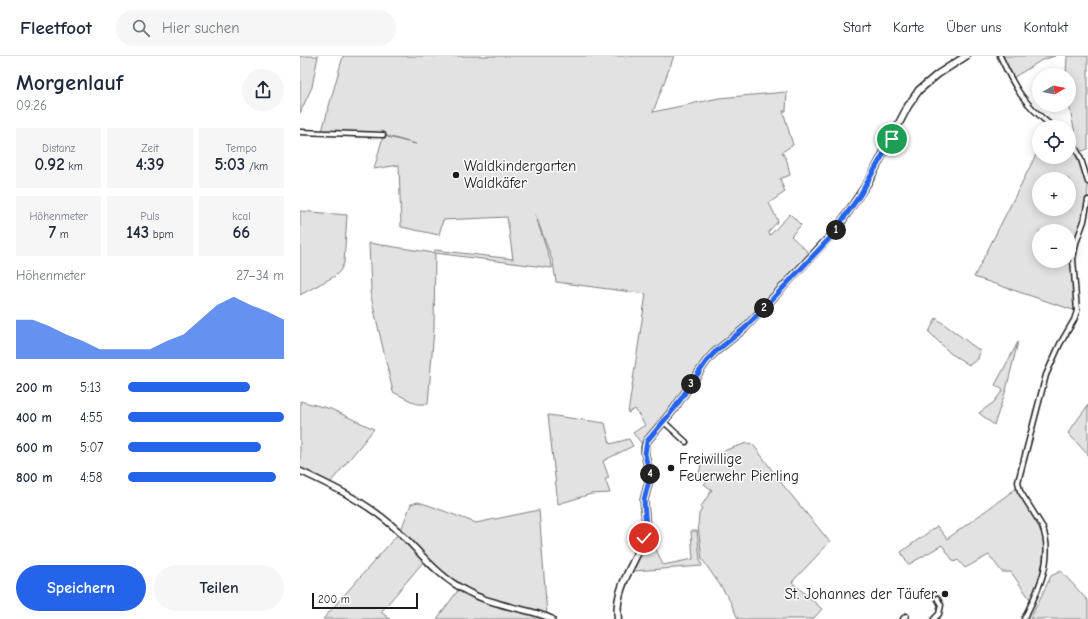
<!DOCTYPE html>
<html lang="de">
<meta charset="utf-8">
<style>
body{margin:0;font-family:"Comic Neue",sans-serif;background:#f6f6f7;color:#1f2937;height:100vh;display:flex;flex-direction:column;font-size:15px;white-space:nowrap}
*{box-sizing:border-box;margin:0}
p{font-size:13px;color:#747a83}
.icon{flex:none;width:22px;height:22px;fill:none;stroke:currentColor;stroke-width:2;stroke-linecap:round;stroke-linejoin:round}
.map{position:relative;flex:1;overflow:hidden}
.sheet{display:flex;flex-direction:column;background:#fff;width:300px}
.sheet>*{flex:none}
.needle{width:26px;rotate:81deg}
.tools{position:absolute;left:732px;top:12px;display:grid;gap:8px}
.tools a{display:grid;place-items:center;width:44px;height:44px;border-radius:50%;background:#fff;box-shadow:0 2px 10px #0003;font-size:20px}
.scale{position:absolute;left:12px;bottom:10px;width:106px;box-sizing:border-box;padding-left:4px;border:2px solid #1c1c1c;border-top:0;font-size:11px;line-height:14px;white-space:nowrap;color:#1c1c1c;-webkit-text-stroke:3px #fff;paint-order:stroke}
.pin{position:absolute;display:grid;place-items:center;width:34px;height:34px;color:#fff;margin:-17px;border:2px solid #fff;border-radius:50%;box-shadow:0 1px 4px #0007}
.km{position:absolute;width:20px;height:20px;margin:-10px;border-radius:50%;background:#222;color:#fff;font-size:11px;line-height:20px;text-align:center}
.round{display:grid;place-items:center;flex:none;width:42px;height:42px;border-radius:21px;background:#f6f6f7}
.summary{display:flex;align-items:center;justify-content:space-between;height:68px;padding:0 16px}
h1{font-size:22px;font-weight:700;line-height:30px}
.stats{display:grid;grid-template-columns:repeat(3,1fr);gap:6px;height:68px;padding:4px 16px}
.stats div{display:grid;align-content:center;border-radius:0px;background:#f6f6f7;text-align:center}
.stats b{font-size:17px;font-weight:700}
.stats small{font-size:11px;font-weight:400}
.stats p{font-size:11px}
.chart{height:112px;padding:8px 16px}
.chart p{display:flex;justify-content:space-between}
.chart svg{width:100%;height:72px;margin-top:4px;fill:#2563eb;opacity:.7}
.action{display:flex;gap:8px;margin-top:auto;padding:8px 16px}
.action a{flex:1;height:46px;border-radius:24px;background:#2563eb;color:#fff;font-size:16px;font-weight:700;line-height:46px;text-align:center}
.action a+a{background:#f6f6f7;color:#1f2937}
ul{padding:0 16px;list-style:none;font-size:13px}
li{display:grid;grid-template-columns:64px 48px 1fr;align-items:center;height:30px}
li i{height:10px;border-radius:5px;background:#2563eb}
header{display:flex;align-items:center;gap:24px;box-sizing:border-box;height:56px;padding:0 20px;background:#fff;border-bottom:1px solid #e0e1e3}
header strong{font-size:19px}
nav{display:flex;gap:22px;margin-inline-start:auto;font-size:14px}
.search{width:280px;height:36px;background:#f6f6f7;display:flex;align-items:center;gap:10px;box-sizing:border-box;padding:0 14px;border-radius:22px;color:#747a83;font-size:15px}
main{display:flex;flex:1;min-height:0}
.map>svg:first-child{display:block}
</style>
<header>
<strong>Fleetfoot</strong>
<div class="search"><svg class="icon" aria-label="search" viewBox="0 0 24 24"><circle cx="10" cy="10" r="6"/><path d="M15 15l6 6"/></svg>Hier suchen</div>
<nav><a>Start</a><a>Karte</a><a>Über uns</a><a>Kontakt</a></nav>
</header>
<main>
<section class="sheet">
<div class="summary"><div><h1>Morgenlauf</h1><p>09:26</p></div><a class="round"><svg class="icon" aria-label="share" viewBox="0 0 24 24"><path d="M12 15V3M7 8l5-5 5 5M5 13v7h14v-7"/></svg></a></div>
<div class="stats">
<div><p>Distanz</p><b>0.92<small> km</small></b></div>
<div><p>Zeit</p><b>4:39</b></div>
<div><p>Tempo</p><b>5:03<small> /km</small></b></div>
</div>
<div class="stats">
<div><p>Höhenmeter</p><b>7<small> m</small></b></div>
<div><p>Puls</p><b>143<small> bpm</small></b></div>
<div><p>kcal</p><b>66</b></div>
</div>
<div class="chart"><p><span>Höhenmeter</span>27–34 m</p>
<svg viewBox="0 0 160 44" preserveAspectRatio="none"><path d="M0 44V20L10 20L20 24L30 29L40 33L50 38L60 38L70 38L80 38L90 33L100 29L110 20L120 11L130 6L140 11L150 15L160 20V44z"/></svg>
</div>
<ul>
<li><b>200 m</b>5:13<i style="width:78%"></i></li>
<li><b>400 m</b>4:55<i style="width:100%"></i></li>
<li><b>600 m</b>5:07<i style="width:85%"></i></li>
<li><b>800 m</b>4:58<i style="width:95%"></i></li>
</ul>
<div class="action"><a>Speichern</a><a>Teilen</a></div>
</section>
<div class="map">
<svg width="788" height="563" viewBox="0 0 788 563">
<rect width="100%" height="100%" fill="#fff"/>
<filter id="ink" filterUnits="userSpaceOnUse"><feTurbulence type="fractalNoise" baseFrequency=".025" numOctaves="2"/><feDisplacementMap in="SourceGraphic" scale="8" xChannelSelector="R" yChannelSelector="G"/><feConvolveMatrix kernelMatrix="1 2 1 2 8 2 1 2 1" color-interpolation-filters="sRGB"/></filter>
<g filter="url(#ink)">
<g fill="#e2e2e2" stroke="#7f7f7f" fill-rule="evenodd">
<path d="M 0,0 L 18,0 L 12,31 L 0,57 Z"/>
<path d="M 43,0 L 374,0 L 353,56 L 419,42 L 487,36 L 486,55 L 483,55 L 493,89 L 482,96 L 487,105 L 490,119 L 480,123 L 485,136 L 469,147 L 478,165 L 468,176 L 470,179 L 490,158 L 501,169 L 491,180 L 511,199 L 444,271 L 413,297 L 362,365 L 342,388 L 333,377 L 345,369 L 335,353 L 328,357 L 346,238 L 256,226 L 253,206 L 235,158 L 252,210 L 252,212 L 135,197 L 134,273 L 128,348 L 117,348 L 93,336 L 70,236 L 71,233 L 69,187 L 134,197 L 135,194 L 213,203 L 207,161 L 143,164 L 139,179 L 101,171 L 99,109 L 74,113 L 83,80 L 116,88 L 84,79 L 22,75 Z"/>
<path d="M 700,0 L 755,0 L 742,4 L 711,23 Z"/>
<path d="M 767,0 L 788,0 L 788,93 L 779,96 L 769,49 L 769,19 L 766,19 Z"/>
<path d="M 769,86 L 773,90 L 780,103 L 788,130 L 787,148 L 773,203 L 776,255 L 674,221 L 739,93 L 739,101 L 769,101 ZM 739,123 L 769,123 L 769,153 L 739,153 ZM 739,175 L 769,175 L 769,205 L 739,205 Z"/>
<path d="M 0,155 L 47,159 L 44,207 L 40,215 L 35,220 L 0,239 Z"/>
<path d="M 636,262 L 680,295 L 678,303 L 669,309 L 650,297 L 629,276 Z"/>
<path d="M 718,286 L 706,334 L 694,369 L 679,357 L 694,346 L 703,334 L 695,329 Z"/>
<path d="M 0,345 L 31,353 L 74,373 L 30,427 L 0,414 Z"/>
<path d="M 788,349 L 788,399 L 768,377 Z"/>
<path d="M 248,359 L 305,367 L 310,388 L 329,383 L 333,390 L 303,405 L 309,422 L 305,423 L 310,437 L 291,438 L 258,448 Z"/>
<path d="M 447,387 L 452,388 L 455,391 L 483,429 L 530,486 L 492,526 L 522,553 L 513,563 L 438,563 L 430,545 L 422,532 L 402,503 L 398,469 L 399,458 L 402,453 L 400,452 L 412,434 L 404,428 L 411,422 L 408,418 L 400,425 L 398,424 L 401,408 L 408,400 Z"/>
<path d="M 718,431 C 725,444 736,457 742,471 C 752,495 740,523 732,546 L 711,516 L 702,516 L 689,499 L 665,512 L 658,504 L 654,506 L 642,489 L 608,509 L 601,496 L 637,470 L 647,483 Z"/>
<path d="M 118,446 L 128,449 L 176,467 L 239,454 L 247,559 L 188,543 L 172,535 L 141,515 L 101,474 L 111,448 Z"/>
<path d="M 391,475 L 397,475 L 400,503 L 402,510 L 334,515 L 332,514 L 346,482 L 349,485 L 352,484 L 363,509 L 393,503 Z"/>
<path d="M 98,478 L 124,505 L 81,556 L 90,563 L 23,563 Z"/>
<path d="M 761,515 L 788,545 L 788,563 L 730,563 L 751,520 Z"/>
<path d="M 159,533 L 249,563 L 137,563 Z"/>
</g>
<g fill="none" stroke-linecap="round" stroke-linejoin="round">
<defs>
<g id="minor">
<path d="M 700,0 C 715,33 724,48 753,71"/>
<path d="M 0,76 L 83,79"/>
<path d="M 769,84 C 781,96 783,111 788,126"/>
<path d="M 364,366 L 386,386"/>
<path d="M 603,563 L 606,560"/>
<path d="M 634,563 L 639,558 L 641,549 L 637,542"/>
<path d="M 724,563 C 738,535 755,502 742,470 L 720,435 L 718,426 L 746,319 L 760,288 L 774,264 L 777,255 L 773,203 L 776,187 L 784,165 L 788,144"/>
</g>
<path id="tertiary" d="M 0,415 C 34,431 68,447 96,473 C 115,490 130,512 153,527 C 166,536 181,543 197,547 C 215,553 235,555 252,563"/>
<path id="secondary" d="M 318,563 C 314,536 332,510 343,486 L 346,472 L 344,444 L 350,421 L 345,398 L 345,391 L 347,385 L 374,353 L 406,306 L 414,297 L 445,272 L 536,174 L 570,123 L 608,50 L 619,34 L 638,18 L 666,0"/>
</defs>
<use href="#minor" stroke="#1c1c1c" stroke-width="7"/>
<use href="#tertiary" stroke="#1c1c1c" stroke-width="8"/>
<use href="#secondary" stroke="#1c1c1c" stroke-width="9"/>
<use href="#minor" stroke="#fff" stroke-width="4"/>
<use href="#tertiary" stroke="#fff" stroke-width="5"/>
<use href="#secondary" stroke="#fff" stroke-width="6"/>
</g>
</g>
<g fill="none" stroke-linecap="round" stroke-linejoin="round" filter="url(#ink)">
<defs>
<path id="route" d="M 344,482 L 346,472 L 344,444 L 350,421 L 345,398 L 347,385 L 374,353 L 406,306 L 414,297 L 445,272 L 529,183 L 560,139 L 592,83"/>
</defs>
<use href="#route" stroke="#fff" stroke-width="8"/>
<use href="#route" stroke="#2563eb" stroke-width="5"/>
</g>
<g fill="#1c1c1c" stroke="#fff" stroke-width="1.5">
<circle cx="156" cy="119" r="4"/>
<circle cx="371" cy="412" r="4"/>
<circle cx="645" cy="538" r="4"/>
</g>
<g text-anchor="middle" stroke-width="3" stroke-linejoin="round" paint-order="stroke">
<g font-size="15" fill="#1c1c1c" stroke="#fff" text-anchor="start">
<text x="164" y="115">Waldkindergarten<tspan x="164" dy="17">Waldkäfer</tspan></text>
<text x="379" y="408">Freiwillige<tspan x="379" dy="17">Feuerwehr Pierling</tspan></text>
<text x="637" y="543" text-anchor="end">St. Johannes der Täufer</text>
</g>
</g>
</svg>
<div class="tools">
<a><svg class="needle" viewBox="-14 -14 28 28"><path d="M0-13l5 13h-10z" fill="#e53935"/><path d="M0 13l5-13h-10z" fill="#747a83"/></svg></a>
<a><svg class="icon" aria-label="locate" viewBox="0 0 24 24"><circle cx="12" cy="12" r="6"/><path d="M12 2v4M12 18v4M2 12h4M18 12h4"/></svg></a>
<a>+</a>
<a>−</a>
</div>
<div class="scale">200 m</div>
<div class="pin" style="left:592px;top:83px;background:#1e9e55"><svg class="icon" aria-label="arrive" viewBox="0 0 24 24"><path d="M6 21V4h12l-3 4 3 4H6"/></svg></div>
<div class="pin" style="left:344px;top:482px;background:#d93025"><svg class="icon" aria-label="check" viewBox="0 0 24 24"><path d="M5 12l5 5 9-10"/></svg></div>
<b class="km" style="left:536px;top:174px">1</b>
<b class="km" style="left:464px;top:252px">2</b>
<b class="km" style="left:391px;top:328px">3</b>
<b class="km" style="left:350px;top:418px">4</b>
</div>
</main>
